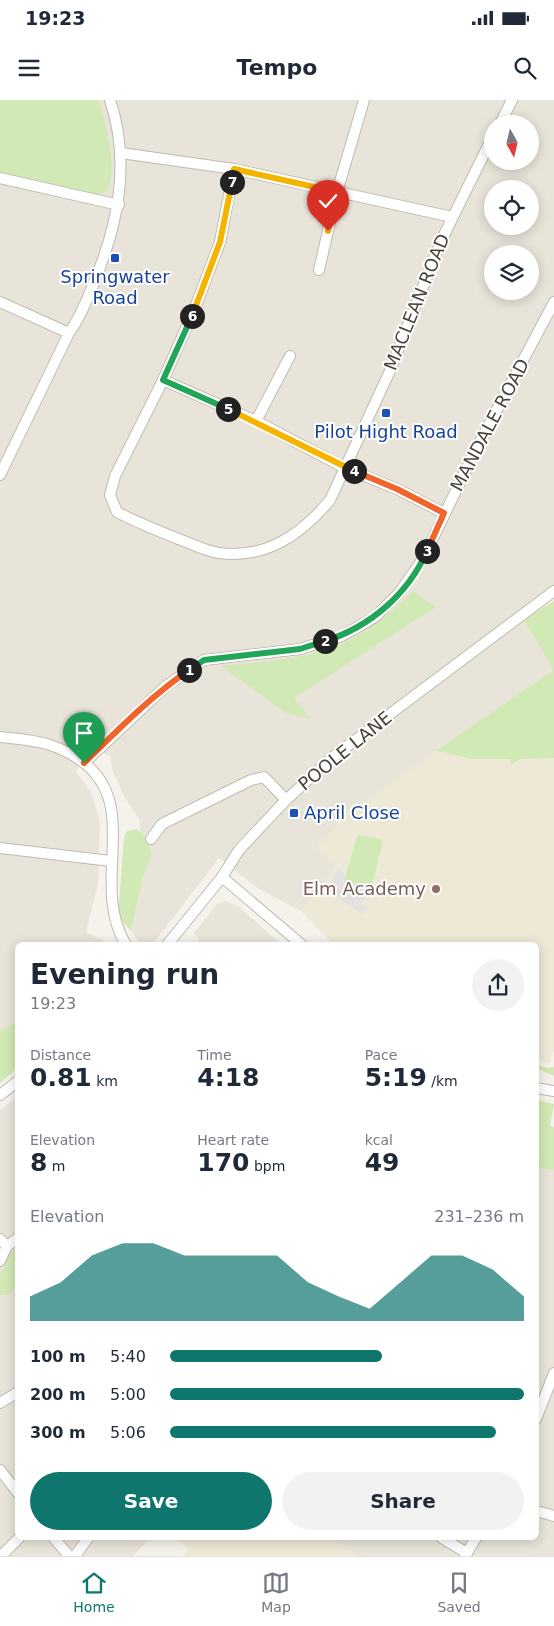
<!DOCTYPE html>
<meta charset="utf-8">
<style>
body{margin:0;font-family:"DejaVu Sans",sans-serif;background:#f2f2f3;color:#1f2937;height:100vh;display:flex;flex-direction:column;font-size:19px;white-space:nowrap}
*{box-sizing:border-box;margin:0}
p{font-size:16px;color:#747a83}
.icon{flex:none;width:28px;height:28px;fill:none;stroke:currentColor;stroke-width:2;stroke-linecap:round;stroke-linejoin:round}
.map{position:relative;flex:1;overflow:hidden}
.sheet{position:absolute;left:15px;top:842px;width:524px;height:598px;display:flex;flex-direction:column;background:#fff;border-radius:8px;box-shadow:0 2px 12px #0003}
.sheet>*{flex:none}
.needle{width:32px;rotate:172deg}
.controls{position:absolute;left:484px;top:15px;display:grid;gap:10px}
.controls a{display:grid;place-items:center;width:55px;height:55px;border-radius:50%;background:#fff;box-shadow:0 2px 12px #0003;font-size:25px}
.pin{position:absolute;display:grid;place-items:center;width:42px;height:42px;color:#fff;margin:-51px -21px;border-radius:50% 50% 50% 0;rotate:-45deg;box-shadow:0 0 5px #0007}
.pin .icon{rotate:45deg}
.km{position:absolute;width:25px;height:25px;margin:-12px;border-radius:50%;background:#222;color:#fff;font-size:14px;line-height:25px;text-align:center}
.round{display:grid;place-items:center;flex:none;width:52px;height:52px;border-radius:26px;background:#f2f2f3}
.headline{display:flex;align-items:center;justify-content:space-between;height:85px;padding:0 15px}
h1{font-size:28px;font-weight:600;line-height:38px}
.metrics{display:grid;grid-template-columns:repeat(3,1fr);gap:8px;height:85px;padding:5px 15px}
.metrics div{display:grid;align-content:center}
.metrics b{font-size:25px;font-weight:600}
.metrics small{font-size:14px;font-weight:400}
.metrics p{font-size:14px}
.chart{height:140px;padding:10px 15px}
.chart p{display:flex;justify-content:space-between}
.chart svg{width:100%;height:90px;margin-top:5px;fill:#0f766e;opacity:.7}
.action{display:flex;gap:10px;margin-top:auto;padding:10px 15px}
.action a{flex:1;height:58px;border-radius:30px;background:#0f766e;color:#fff;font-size:20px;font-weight:600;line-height:58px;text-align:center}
.action a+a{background:#f2f2f3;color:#1f2937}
ul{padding:0 15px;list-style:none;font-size:16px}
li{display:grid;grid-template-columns:80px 60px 1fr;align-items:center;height:38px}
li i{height:12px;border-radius:6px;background:#0f766e}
.status{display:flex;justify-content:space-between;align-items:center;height:35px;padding:0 25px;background:#fff;direction:ltr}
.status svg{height:14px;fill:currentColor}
header{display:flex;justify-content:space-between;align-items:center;height:65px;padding:0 15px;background:#fff;font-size:22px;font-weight:600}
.dock{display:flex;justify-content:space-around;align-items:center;height:70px;border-top:1px solid #e0e1e3;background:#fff;font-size:14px;color:#747a83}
.dock a{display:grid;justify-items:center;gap:2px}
.dock .active{color:#0f766e}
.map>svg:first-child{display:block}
</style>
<div class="status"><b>19:23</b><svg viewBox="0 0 49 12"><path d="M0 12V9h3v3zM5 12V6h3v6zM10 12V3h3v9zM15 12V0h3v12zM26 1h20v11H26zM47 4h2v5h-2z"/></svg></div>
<header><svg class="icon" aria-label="menu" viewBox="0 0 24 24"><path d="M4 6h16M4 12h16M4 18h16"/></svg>Tempo<svg class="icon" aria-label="search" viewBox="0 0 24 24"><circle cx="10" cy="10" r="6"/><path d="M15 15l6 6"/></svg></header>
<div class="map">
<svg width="554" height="1456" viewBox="0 0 554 1456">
<rect width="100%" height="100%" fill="#f5f2eb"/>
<g fill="#e9e4d9" fill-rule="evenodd">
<path d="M 0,0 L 554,0 L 554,491 L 521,514 L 553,567 L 552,571 L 343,717 L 337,766 L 301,811 L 259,789 L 219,758 L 155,841 L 141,844 L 131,831 L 144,773 L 152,754 L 148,743 L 140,731 L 139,719 L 125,698 L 112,669 L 111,657 L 90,647 L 76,671 L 92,694 L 100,723 L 98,784 L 86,832 L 112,845 L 18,845 L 17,921 L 0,931 ZM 492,24 L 530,24 L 530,61 L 492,61 ZM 492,89 L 530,89 L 530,126 L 492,126 ZM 492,154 L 530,154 L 530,191 L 492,191 Z"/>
<path d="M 225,801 L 239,807 L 282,845 L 199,845 L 198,838 L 194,833 L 217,804 Z"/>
<path d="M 17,997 L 18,1438 L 150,1438 L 133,1456 L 0,1456 L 0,1010 Z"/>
<path d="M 536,1067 L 554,1070 L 554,1456 L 358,1456 L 334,1438 L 536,1438 Z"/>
</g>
<g fill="#eee8d6">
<path d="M 436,651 L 473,659 L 554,658 L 554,950 L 549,964 L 536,959 L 536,845 L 334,845 L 301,811 L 336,766 L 316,748 L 343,717 Z"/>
<path d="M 176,1438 L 334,1438 L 358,1456 L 184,1456 L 188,1449 Z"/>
</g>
<g fill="#d1e9b5">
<path d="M 0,0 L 98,0 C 105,24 120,70 106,92 L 95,96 L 0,78 Z"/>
<path d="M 413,491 L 436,507 L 294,598 L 311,619 L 286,613 L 221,566 C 309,557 347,557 413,491 Z"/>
<path d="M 554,501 L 554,658 L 520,659 L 512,664 L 509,659 L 473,659 L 436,651 L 552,571 L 552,567 L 524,520 Z"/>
<path d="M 136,729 C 145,733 149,745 152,754 L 144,773 L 131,831 L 118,817 L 124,737 L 127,731 Z"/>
<path d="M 358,734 L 383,740 L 372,786 L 344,781 Z"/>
<path d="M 17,921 L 17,968 L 0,983 L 0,931 Z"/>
<path d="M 536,964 L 546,968 L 554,967 L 554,976 L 536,968 Z"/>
<path d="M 536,1000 L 554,1004 L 550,1026 L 554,1027 L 554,1070 L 536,1067 Z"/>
<path d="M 17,1144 L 17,1185 L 8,1195 L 0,1195 L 0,1174 L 7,1164 L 6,1160 Z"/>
</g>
<path fill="#e4e2df" d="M 338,769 L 346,775 L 345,781 L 366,785 L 365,798 L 362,804 L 367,810 L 362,814 L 325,789 Z"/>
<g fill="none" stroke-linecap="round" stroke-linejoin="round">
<defs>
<g id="minor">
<path d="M 500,24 L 512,0"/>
<path d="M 121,53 L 234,69 L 452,117"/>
<path d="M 234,69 L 220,142 L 195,208 L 163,280 L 115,376 L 110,395 L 117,412 C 136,422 156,430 176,438 C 190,443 205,451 219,453 C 266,459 301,435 330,400 L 389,273 L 441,141 L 492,38"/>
<path d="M 0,78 L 119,105"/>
<path d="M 319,170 L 337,92 L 364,0"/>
<path d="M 0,202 L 69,233"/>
<path d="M 163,280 L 256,321 L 345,368 L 397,389 L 444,413"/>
<path d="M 256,321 L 290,256"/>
<path d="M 0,375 L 69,233 C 80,218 86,202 93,185 C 118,126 131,63 110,0"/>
<path d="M 0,637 C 34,640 61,643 88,666 C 139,712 90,785 126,845"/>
<path d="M 84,663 L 166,586 L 204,560 L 300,549 L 342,536 L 375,517 L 399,493 L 423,459 L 477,347 L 554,202"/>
<path d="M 151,739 L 162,724 L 251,680 L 264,677 L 286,700"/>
<path d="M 0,748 L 111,761"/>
<path d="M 222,777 L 302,845"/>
<path d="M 167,845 L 222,777 L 239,750 L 286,700 L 334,656 L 554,491"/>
<path d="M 536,988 L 554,991"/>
<path d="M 0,995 L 18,981"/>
<path d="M 0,1139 L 7,1146"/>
<path d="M 0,1161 L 7,1146 L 18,1138"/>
<path d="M 0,1303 L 18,1292"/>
<path d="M 536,1319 L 554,1273"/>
<path d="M 0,1370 L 18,1393"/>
<path d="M 536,1411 L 554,1416"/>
<path d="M 54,1438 L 69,1456"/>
<path d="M 442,1438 L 467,1453"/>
<path d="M 1,1456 L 19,1438"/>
<path d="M 75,1456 L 88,1438"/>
<path d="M 465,1456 L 476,1438"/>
</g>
</defs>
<use href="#minor" stroke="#c1baae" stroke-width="12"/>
<use href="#minor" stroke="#fff" stroke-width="10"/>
</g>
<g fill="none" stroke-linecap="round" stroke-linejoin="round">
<defs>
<path id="split-1" d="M 84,663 C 118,630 150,597 189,570"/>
<path id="split-2" d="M 189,570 L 204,560 L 300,549 L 325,541"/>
<path id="split-3" d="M 325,541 C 370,527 408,494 427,451"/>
<path id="split-4" d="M 354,371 L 397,389 L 444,413 L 427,451"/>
<path id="split-5" d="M 228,309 L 354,371"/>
<path id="split-6" d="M 192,216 L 163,280 L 228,309"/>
<path id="split-7" d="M 192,216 L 220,142 L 232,82"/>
<path id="split-8" d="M 232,82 L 234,69 L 337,92 L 328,131"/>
</defs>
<use href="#split-1" stroke="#fff" stroke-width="10"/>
<use href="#split-2" stroke="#fff" stroke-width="10"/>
<use href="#split-3" stroke="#fff" stroke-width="10"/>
<use href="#split-4" stroke="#fff" stroke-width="10"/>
<use href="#split-5" stroke="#fff" stroke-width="10"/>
<use href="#split-6" stroke="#fff" stroke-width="10"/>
<use href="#split-7" stroke="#fff" stroke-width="10"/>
<use href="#split-8" stroke="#fff" stroke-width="10"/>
<use href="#split-1" stroke="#f0652b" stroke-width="6"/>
<use href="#split-2" stroke="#22a559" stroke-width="6"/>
<use href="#split-3" stroke="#22a559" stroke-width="6"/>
<use href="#split-4" stroke="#f0652b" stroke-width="6"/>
<use href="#split-5" stroke="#f5b400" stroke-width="6"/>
<use href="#split-6" stroke="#22a559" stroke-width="6"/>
<use href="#split-7" stroke="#f5b400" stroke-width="6"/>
<use href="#split-8" stroke="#f5b400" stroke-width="6"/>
</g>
<g fill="#1a4fb4" stroke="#fff" stroke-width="2">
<rect x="110" y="153" width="10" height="10" rx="2.5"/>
<rect x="381" y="308" width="10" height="10" rx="2.5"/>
<rect x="289" y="708" width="10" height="10" rx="2.5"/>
</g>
<circle fill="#8d6e63" stroke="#fff" stroke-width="2" cx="436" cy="789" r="5"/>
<g text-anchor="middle" stroke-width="4" stroke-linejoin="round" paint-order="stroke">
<g font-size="18" fill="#164399" stroke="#fff">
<text x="115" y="183">Springwater<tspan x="115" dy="21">Road</tspan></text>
<text x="386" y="338">Pilot Hight Road</text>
<text x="304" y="719" text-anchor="start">April Close</text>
</g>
<g font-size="18" fill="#4a4339" stroke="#fff">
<text transform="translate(417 202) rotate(-68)" y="6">MACLEAN ROAD</text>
<text transform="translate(490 325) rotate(-62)" y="6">MANDALE ROAD</text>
<text transform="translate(345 651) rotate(-39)" y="6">POOLE LANE</text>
</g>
<g font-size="18" fill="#785e54" stroke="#fff" text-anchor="end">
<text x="426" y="795">Elm Academy</text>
</g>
</g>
</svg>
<div class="controls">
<a><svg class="needle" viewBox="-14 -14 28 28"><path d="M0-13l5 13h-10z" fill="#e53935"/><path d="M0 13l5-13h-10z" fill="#747a83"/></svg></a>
<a><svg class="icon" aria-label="locate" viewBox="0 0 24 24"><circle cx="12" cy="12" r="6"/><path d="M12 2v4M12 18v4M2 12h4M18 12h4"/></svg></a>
<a><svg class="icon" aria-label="layers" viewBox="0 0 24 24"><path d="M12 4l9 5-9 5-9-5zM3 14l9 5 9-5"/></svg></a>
</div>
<div class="pin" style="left:84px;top:663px;background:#1e9e55"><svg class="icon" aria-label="arrive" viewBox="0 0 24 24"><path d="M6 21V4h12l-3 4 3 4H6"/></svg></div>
<div class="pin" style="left:328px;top:131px;background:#d93025"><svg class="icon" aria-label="check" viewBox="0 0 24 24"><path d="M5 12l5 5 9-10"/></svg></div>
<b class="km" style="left:189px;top:570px">1</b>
<b class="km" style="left:325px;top:541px">2</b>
<b class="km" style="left:427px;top:451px">3</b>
<b class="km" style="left:354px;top:371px">4</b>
<b class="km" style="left:228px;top:309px">5</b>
<b class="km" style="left:192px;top:216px">6</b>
<b class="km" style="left:232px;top:82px">7</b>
<section class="sheet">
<div class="headline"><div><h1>Evening run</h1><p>19:23</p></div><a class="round"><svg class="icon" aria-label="share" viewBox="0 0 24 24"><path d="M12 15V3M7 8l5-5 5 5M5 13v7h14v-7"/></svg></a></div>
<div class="metrics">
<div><p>Distance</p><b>0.81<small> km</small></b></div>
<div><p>Time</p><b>4:18</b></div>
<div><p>Pace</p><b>5:19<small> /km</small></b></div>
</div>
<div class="metrics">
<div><p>Elevation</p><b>8<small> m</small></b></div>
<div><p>Heart rate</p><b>170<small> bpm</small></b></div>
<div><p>kcal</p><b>49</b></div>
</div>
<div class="chart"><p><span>Elevation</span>231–236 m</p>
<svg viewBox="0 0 160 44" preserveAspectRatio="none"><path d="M0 44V32L10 25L20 12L30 6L40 6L50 12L60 12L70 12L80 12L90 25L100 32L110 38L120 25L130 12L140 12L150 19L160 32V44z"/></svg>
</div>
<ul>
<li><b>100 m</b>5:40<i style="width:60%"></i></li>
<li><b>200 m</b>5:00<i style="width:100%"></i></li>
<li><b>300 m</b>5:06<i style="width:92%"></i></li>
</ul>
<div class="action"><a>Save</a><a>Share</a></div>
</section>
</div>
<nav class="dock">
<a class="active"><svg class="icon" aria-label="home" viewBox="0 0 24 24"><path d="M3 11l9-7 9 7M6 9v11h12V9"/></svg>Home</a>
<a><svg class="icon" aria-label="map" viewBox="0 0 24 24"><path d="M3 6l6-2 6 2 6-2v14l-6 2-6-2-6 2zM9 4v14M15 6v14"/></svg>Map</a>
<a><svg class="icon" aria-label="saved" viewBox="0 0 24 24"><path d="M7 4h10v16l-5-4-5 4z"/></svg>Saved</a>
</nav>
